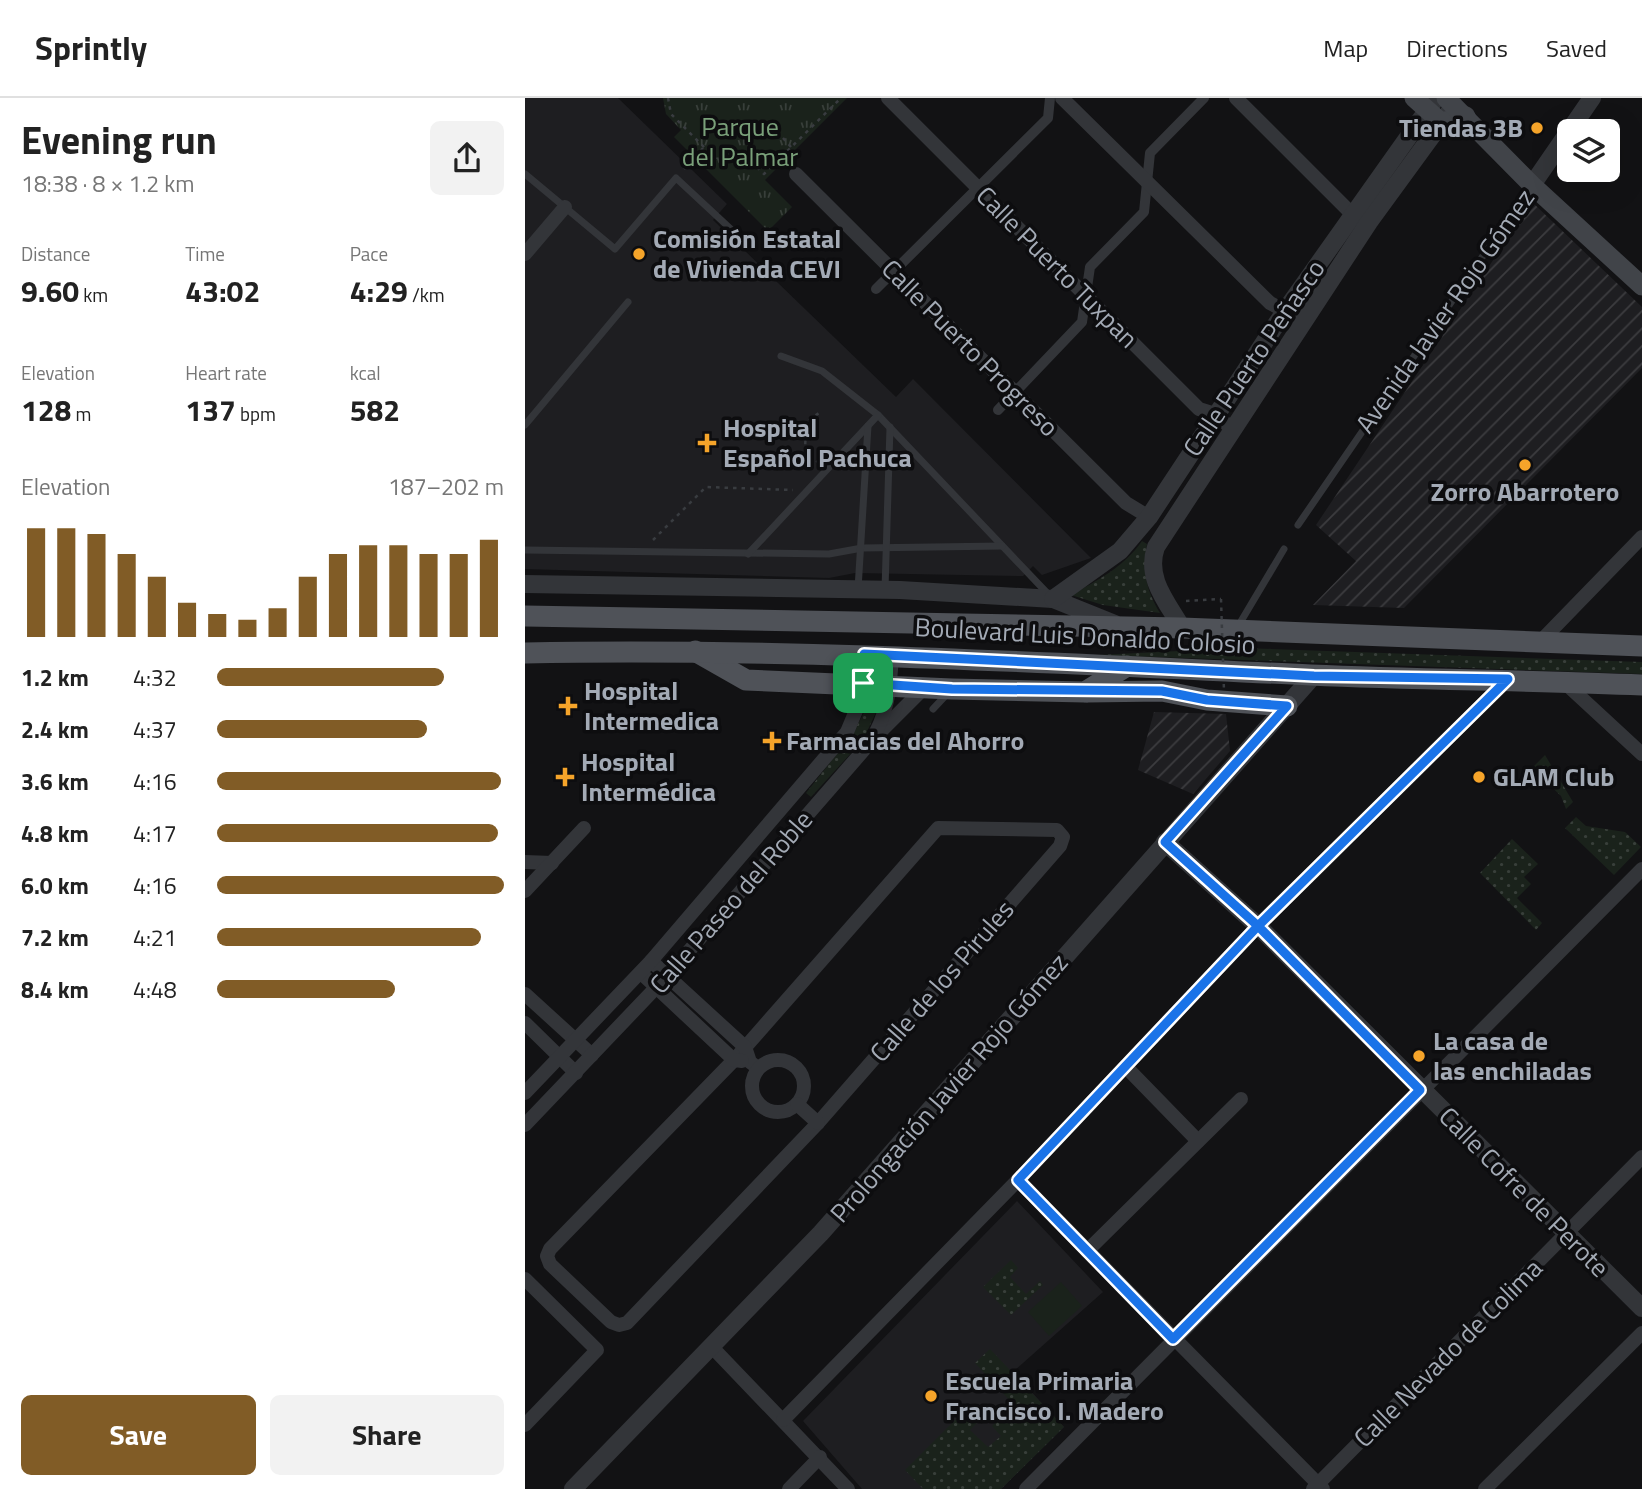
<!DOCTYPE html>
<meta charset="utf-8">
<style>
body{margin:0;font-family:"Titillium Web",sans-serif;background:#f2f2f2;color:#222;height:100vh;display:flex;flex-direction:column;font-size:26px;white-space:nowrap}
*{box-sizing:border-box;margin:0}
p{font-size:23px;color:#767676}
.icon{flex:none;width:38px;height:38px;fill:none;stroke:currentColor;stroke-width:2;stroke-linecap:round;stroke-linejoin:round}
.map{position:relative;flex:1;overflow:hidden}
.details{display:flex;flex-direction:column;background:#fff;width:525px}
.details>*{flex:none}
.controls{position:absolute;left:1032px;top:21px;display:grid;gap:14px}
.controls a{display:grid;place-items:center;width:63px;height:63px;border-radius:10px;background:#fff;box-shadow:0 7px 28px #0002;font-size:35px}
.pin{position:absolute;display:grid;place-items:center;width:60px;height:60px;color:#fff;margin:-30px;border-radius:14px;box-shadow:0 4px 10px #0006}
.round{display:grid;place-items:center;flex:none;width:74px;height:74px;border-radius:10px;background:#f2f2f2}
.summary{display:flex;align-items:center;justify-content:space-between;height:119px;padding:0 21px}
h1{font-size:38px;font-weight:700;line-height:52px}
.figures{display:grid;grid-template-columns:repeat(3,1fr);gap:10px;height:119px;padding:7px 21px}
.figures div{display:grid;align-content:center}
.figures b{font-size:30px;font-weight:700}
.figures small{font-size:19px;font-weight:400}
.figures p{font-size:19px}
.chart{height:196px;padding:14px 21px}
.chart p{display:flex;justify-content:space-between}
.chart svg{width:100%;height:126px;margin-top:7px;stroke:#815c26;stroke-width:6}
.action{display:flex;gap:14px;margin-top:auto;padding:14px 21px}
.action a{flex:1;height:80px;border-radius:10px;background:#815c26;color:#fff;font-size:28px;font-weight:700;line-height:80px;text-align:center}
.action a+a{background:#f2f2f2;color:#222}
ul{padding:0 21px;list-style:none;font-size:23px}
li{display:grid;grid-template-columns:112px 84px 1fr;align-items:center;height:52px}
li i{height:18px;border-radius:9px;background:#815c26}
header{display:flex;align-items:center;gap:42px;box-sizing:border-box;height:98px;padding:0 35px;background:#fff;border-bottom:2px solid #e0e0e0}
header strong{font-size:33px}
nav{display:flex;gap:38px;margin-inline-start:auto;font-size:24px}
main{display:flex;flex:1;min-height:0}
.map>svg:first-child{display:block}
</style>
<header>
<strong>Sprintly</strong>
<nav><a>Map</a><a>Directions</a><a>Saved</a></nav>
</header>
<main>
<section class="details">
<div class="summary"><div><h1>Evening run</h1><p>18:38 · 8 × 1.2 km</p></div><a class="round"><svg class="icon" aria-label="share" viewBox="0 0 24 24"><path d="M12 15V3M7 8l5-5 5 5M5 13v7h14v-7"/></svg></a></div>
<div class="figures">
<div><p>Distance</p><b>9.60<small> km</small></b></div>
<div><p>Time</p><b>43:02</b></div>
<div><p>Pace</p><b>4:29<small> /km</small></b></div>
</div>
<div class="figures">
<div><p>Elevation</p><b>128<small> m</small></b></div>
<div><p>Heart rate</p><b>137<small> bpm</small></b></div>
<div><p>kcal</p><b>582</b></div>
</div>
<div class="chart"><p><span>Elevation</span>187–202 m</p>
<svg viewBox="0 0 160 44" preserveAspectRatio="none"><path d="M5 44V6M15 44V6M25 44V8M35 44V15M45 44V23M55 44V32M65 44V36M75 44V38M85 44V34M95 44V23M105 44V15M115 44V12M125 44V12M135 44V15M145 44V15M155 44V10"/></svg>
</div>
<ul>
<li><b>1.2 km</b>4:32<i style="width:79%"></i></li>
<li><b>2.4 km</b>4:37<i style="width:73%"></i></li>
<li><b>3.6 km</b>4:16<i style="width:99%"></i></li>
<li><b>4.8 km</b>4:17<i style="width:98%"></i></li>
<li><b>6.0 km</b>4:16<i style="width:100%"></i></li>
<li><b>7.2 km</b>4:21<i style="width:92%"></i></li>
<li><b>8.4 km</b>4:48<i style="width:62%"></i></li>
</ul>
<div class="action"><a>Save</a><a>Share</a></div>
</section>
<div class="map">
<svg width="1117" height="1391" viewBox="0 0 1117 1391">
<defs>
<pattern id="industrial-furrows" width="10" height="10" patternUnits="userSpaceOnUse" patternTransform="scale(1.75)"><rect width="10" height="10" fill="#1e1e21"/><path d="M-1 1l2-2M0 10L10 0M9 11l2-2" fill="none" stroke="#3c3c3f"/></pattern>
<pattern id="park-tufts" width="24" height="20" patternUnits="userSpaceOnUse" patternTransform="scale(1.75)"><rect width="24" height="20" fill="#1a221b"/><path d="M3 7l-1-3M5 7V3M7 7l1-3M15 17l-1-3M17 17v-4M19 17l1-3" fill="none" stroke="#383f3a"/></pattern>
<pattern id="garden-dots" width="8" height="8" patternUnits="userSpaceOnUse" patternTransform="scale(1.75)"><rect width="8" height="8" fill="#1a221b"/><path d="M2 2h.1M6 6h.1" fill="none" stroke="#383f3a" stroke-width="1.8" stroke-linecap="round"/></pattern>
</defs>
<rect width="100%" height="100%" fill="#121214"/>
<g fill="#1e1e21">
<path d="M 0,0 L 93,0 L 202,106 L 188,122 L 371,299 L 388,281 L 566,460 L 517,477 L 508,468 L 498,478 L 330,475 L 304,480 L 0,471 Z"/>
<path d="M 492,1103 L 578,1194 L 488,1274 L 539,1329 L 476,1391 L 337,1391 L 278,1323 Z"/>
</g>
<g fill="url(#industrial-furrows)">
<path d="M 1007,104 L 1117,209 L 1117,270 L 879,510 L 788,507 L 831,463 L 791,427 Z"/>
<path d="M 629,614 L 701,616 L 705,653 L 668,696 L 613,672 Z"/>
</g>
<path fill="#1a221b" d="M 536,1184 L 557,1208 L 524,1238 L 503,1214 Z"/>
<path fill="url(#park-tufts)" d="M 138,0 L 322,0 L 240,82 L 267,109 L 243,133 L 149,39 L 156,32 L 141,16 Z"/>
<g fill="url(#garden-dots)">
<path d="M 617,443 L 622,446 C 618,473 620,490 635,515 L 578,507 L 546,497 C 573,482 599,469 617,443 Z"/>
<path d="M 716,550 L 1117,564 L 1117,576 L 573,557 Z"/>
<path d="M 343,607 L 354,608 L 338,642 L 286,699 L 281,695 L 327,637 Z"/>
<path d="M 1020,657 L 1048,704 L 1041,711 L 1036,698 L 1007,670 Z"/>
<path d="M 1051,719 L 1061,728 L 1100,734 L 1116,749 L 1089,777 L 1040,730 Z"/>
<path d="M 987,741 L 1013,766 L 999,779 L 1006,786 L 992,800 L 1017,825 L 1011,832 L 955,775 Z"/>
<path d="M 486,1162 L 493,1170 L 485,1179 L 501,1196 L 515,1183 L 518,1187 L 486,1217 L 458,1189 Z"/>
<path d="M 465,1251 L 539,1329 L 476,1391 L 398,1391 L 380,1372 L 441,1311 L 453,1324 L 445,1332 L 463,1349 L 476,1338 L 467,1328 L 488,1306 L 450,1265 Z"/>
</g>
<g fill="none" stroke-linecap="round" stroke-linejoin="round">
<g stroke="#393c40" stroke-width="2.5" stroke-dasharray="3.5 5" stroke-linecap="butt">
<path d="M 143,0 L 146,16 L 198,68 L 215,53 L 239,76 L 316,0"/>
<path d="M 258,40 L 266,49"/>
<path d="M 159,71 L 178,50"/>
<path d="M 294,365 L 280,354 L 281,324 L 294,315"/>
<path d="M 128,442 L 181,389 L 268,392"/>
<path d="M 661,503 L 696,501"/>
</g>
<g stroke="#333539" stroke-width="7">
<path d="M 0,76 L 90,151 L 151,80 L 224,148"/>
<path d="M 256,258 L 297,273 L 353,317 L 524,497"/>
<path d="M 0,327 L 103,204"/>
<path d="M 773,427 L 1006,88"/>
<path d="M 0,452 L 304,456 L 337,450 L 477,448"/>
<path d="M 223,456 L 353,317"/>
<path d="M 333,491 L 343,328"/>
<path d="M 360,491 L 365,329"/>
<path d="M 712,530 L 759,451"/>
<path d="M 408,611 L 422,596"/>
</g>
<g stroke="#333539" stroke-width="10">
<path d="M 351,191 L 523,20 L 525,0"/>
<path d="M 473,312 L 557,224 L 565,169 L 619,114 L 625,55 L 679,0"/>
</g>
<g stroke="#333539" stroke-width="14">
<path d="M 363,0 L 674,311 L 690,316 L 707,331"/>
<path d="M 537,0 L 745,205 L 760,213 L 775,228"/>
<path d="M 711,0 L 827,116 L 836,120"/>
<path d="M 271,76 L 601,405 L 624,419"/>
<path d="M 0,156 L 40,109"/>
<path d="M 1015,544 L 1117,439"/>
<path d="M 1039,584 L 1117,656"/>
<path d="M 357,632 L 400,589"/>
<path d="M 413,730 L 532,732 L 538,739 L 535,748 L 293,1025 L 102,1225 L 94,1227 L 86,1224 L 25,1166 L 22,1158 L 25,1151 L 209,962 Z"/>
<path d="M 0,764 L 27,765"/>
<path d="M 0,793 L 59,730"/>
<path d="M 126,863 L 220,949 L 225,964 L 233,970"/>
<path d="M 116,875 L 209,962 L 217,963"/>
<path d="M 0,896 L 67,957"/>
<path d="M 0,925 L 51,975"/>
<circle cx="253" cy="988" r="26"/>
<path d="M 601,969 L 673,1043"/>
<path d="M 0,995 L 126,863 L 322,634 L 335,603 L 339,556"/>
<path d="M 272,1006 L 293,1025"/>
<path d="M 0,1027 L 143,877 L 344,646 C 363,617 365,591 367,557"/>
<path d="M 493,1082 L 798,1391"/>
<path d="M 562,1153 L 716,1001"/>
<path d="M 0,1181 L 72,1252 L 0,1327"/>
<path d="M 186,1248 L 323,1391"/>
<path d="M 258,1322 L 493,1082 L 733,828 L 983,581"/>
<path d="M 264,1391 L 295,1359"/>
<path d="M 501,1391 L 1117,771"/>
<path d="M 788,1391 L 1117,1059"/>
<path d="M 960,1391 L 1117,1235"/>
</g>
<g stroke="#333539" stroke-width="18">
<path d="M 1007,87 L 1067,0"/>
<path d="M 0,486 L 375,492 L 528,501 L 590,526"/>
<path d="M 528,501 L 595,453 L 624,419 L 760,213 L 911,0"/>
<path d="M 657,530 C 642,504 620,480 631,449 L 844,124 L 925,13"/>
<path d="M 640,744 L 733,828 L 1117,1210"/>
<path d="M 48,1391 L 296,1135 L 789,577"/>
</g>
<g stroke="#414449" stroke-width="19">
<path d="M 889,0 L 916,24 L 941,18"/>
<path d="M 921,0 L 1007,87 L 1117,188"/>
</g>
<g stroke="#4f5258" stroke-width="21">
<path d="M 0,518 L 657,530 L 1117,548"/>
<path d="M 170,553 L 221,582 L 427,591 L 560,594 L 602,568"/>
<path d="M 0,555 C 263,550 524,565 786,577 C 896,582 1007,582 1117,587"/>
<path d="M 562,594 L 637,593 L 682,602 L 762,608"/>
</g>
<path stroke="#393c40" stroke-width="2.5" stroke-dasharray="3.5 5" stroke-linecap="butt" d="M 696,501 L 699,593"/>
</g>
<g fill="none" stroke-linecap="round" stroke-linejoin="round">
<defs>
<path id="route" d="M 338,585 L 427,591 L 637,593 L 682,602 L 762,608 L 640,744 L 733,828 L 493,1082 L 648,1241 L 895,992 L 733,828 L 983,581 L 789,578 L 339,556 L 338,585"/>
</defs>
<use href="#route" stroke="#fff" stroke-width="14"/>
<use href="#route" stroke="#1a73e8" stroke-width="9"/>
</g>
<g fill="#f5a42a" stroke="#0d0d0f" stroke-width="2.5">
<circle cx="1012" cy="30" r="7"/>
<circle cx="114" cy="156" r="7"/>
<path d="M178.5 334.5h7v7h7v7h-7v7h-7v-7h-7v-7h7z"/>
<circle cx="1000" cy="367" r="7"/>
<path d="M39.5 597.5h7v7h7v7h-7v7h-7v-7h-7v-7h7z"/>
<path d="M243.5 632.5h7v7h7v7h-7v7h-7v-7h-7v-7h7z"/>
<path d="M36.5 668.5h7v7h7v7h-7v7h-7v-7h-7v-7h7z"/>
<circle cx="954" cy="679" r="7"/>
<circle cx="894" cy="958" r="7"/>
<circle cx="406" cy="1298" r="7"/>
</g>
<g text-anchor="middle" stroke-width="7" stroke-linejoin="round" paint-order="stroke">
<g font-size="26" fill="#7aa07a" stroke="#0d0d0f">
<text x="215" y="38">Parque<tspan x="215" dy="30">del Palmar</tspan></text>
</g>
<g font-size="26" font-weight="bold" fill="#a3aab5" stroke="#0d0d0f" text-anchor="start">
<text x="998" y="39" text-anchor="end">Tiendas 3B</text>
<text x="128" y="150">Comisión Estatal<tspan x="128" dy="30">de Vivienda CEVI</tspan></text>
<text x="198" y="339">Hospital<tspan x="198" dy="30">Español Pachuca</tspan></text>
<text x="1000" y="403" text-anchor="middle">Zorro Abarrotero</text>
<text x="59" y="602">Hospital<tspan x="59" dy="30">Intermedica</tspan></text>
<text x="261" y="652">Farmacias del Ahorro</text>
<text x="56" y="673">Hospital<tspan x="56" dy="30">Intermédica</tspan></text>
<text x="968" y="688">GLAM Club</text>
<text x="908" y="952">La casa de<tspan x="908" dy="30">las enchiladas</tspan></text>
<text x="420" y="1292">Escuela Primaria<tspan x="420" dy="30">Francisco I. Madero</tspan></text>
</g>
<g font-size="26" fill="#a3aab5" stroke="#0d0d0f">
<text transform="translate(532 169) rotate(45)" y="9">Calle Puerto Tuxpan</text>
<text transform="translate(920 213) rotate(-55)" y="9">Avenida Javier Rojo Gómez</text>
<text transform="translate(445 250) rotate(45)" y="9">Calle Puerto Progreso</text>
<text transform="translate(729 260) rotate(-56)" y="9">Calle Puerto Peñasco</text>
<text transform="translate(560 538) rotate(3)" y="9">Boulevard Luis Donaldo Colosio</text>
<text transform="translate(206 804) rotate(-49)" y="9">Calle Paseo del Roble</text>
<text transform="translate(417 883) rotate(-49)" y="9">Calle de los Pirules</text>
<text transform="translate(424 990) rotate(-49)" y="9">Prolongación Javier Rojo Gómez</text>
<text transform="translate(999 1094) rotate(45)" y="9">Calle Cofre de Perote</text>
<text transform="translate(923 1255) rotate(-45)" y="9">Calle Nevado de Colima</text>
</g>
</g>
</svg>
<div class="controls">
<a><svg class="icon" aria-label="layers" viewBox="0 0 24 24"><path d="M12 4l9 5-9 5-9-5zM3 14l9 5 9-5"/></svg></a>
</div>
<div class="pin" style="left:338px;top:585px;background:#1e9e55"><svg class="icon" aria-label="arrive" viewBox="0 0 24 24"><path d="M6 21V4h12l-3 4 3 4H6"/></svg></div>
</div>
</main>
